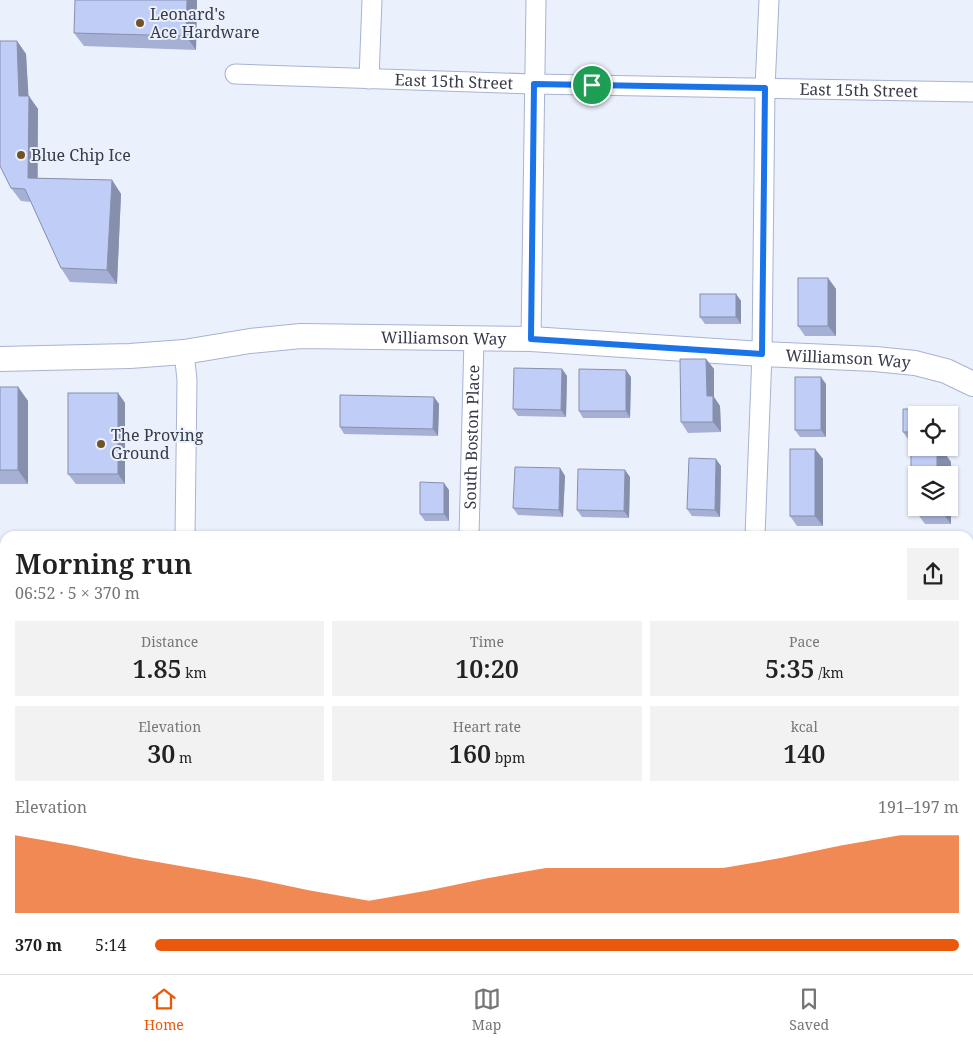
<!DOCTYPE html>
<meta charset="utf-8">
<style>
body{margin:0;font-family:"Noto Serif",serif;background:#f2f2f2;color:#222;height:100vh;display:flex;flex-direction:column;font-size:19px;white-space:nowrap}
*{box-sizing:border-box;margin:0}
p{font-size:16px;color:#767676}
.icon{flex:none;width:28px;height:28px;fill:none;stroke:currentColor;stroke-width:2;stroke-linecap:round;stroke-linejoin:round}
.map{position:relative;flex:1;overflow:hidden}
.drawer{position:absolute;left:0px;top:531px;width:974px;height:444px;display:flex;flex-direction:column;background:#fff;border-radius:15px 15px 0 0;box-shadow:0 1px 4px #0004}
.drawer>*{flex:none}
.fabs{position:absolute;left:908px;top:406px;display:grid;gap:10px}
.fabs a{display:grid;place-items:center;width:50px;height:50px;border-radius:0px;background:#fff;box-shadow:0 1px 4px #0004;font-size:25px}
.pin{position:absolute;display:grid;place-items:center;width:42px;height:42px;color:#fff;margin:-21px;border:2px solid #fff;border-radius:50%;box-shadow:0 1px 5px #0007}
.round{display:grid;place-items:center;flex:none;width:52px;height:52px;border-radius:0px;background:#f2f2f2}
.overview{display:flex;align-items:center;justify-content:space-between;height:85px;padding:0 15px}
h1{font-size:28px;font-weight:600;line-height:38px}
.metrics{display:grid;grid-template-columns:repeat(3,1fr);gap:8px;height:85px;padding:5px 15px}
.metrics div{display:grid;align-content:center;border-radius:0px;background:#f2f2f2;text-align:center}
.metrics b{font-size:25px;font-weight:600}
.metrics small{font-size:14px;font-weight:400}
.metrics p{font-size:14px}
.chart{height:140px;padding:10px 15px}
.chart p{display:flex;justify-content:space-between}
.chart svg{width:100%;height:90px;margin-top:5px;fill:#ea580c;opacity:.7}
ul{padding:0 15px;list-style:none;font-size:16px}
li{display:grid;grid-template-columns:80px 60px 1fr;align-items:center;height:38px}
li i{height:12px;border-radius:6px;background:#ea580c}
.tabs{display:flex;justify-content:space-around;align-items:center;height:70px;border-top:1px solid #e0e0e0;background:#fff;font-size:14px;color:#767676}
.tabs a{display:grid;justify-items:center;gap:2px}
.tabs .on{color:#ea580c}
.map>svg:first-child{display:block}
</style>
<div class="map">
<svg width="973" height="974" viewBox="0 0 973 974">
<rect width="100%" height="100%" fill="#ebf0fd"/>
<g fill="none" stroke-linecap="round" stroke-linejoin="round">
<defs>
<g id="minor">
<path id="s1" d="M 235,74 L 534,84 L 973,92"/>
<path d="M 369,79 L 372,0"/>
<path d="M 531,339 L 536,0"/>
<path d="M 184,352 L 187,380 L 185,536"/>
<path id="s2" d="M 469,536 L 474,338"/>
<path d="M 755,536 L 762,354 L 765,88 L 769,0"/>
<path d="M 0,685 L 5,685"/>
<path d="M 969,707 L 973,707"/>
<path d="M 170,974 L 170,970"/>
<path d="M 461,974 L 461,970"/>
<path d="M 743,974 L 743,970"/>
</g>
<g id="tertiary">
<path id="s3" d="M 0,359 L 130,356 L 184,352 L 250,341 L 301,336 L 531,339 L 762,354 L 875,359 L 915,363 L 946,371 L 973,384"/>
<path d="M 973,974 L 973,959"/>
</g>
</defs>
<use href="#minor" stroke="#a8b3d3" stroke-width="21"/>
<use href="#tertiary" stroke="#a8b3d3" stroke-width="26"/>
<use href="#minor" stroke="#fff" stroke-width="19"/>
<use href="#tertiary" stroke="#fff" stroke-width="24"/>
</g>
<g fill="#a5b0d4" fill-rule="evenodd">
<path d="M 197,0 L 196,50 L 84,46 L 74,33 Z"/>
<path d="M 17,41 L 26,54 L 28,96 L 38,109 L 38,178 L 112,180 L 121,194 L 117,284 L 70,282 L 61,268 L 31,202 L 21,201 L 11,188 Z"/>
<path d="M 828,278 L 836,289 L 836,336 L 805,336 L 798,326 Z"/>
<path d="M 736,294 L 741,301 L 741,324 L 705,324 L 700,317 Z"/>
<path d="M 706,359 L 714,369 L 714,397 L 720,406 L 721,432 L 688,433 L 681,422 Z"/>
<path d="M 562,369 L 567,376 L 566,417 L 518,416 L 513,409 Z"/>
<path d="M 631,377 L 630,418 L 583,418 L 579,411 Z"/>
<path d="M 826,384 L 826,437 L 800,437 L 795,430 Z"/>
<path d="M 0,387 L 18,387 L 28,401 L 28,484 L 0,484 Z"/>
<path d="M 118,393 L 125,403 L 125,484 L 76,484 L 68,474 Z"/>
<path d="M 434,397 L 439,404 L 438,436 L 344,434 L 340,427 Z"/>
<path d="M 903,409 L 939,409 L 943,415 L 916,415 L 916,439 L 908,439 L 903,432 Z"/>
<path d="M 916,448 L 941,448 L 951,462 L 951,524 L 925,524 L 911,505 ZM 916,475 L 949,508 L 916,508 Z"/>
<path d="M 815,449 L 823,459 L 823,526 L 797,526 L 790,516 Z"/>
<path d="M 721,466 L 720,517 L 692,516 L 687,509 Z"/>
<path d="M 560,468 L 565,476 L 563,517 L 518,515 L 513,508 Z"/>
<path d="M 630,477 L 629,518 L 582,517 L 577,510 Z"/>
<path d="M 449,490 L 449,521 L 425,521 L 420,514 Z"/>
<path d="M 5,734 L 5,795 L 0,795 L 0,735 Z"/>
<path d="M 0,900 L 5,904 L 5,947 L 0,947 Z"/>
<path d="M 532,970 L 532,974 L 502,974 L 500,971 Z"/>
</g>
<g fill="#8690ad">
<path d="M 187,0 L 197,0 L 196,50 L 186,36 Z"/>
<path d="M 17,41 L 26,54 L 29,104 L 29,96 L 38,109 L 37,191 L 28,178 L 19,96 Z"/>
<path d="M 112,180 L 121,194 L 117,284 L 107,270 Z"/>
<path d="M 828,278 L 836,289 L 836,336 L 828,326 Z"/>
<path d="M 736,294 L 741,301 L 741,324 L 736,317 Z"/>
<path d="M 706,359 L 714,369 L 714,397 L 720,406 L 721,432 L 713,422 L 707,396 Z"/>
<path d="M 562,369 L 567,376 L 566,417 L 561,410 Z"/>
<path d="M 626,370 L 631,377 L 630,418 L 626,411 Z"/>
<path d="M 821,377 L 826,384 L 826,437 L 821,430 Z"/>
<path d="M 18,387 L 28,401 L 28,484 L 18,470 Z"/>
<path d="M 118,393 L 125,403 L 125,484 L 118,474 Z"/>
<path d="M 434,397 L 439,404 L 438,436 L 433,429 Z"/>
<path d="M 939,409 L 943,415 L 939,415 Z"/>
<path d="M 937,448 L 941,448 L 951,462 L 951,524 L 939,508 L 949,508 L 949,475 L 937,475 Z"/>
<path d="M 815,449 L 823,459 L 823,526 L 815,516 Z"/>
<path d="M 716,459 L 721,466 L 720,517 L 715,510 Z"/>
<path d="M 560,468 L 565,476 L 563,517 L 559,510 Z"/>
<path d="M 625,470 L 630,477 L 629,518 L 624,511 Z"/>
<path d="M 444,483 L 449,490 L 449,521 L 444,514 Z"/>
<path d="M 2,900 L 5,904 L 5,939 L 1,933 Z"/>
<path d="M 527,970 L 532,970 L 532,974 L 529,974 Z"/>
</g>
<g fill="#c0cdf7" stroke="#8690ad">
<path d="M 75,0 L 187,0 L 186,36 L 74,33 Z"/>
<path d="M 0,41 L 17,41 L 19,96 L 29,96 L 28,178 L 112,180 L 107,270 L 61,268 L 25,189 L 11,188 L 0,166 Z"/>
<rect x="798" y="278" width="30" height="48"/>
<rect x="700" y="294" width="36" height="23"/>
<path d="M 680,359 L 706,359 L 707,396 L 713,396 L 713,422 L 681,422 Z"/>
<path d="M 514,368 L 562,369 L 561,410 L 513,409 Z"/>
<path d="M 579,369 L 626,370 L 626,411 L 579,411 Z"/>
<rect x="795" y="377" width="26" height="53"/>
<rect x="0" y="387" width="18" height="83"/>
<rect x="68" y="393" width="50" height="81"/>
<path d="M 340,395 L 434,397 L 433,429 L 340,427 Z"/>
<path d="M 903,409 L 939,409 L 939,415 L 916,415 L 916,432 L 903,432 Z"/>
<path d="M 911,442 L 916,442 L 916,448 L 937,448 L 937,475 L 916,475 L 916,505 L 911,505 Z"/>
<rect x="790" y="449" width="25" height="67"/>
<path d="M 689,458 L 716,459 L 715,510 L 687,509 Z"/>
<path d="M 515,467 L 560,468 L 559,510 L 513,508 Z"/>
<path d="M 578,469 L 625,470 L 624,511 L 577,510 Z"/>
<path d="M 420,482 L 444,483 L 444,514 L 420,514 Z"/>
<path d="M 227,533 L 258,534 L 258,536 L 227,536 Z"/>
<path d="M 5,734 L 4,788 L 0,788 L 0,735 Z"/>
<path d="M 0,900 L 2,900 L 1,933 L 0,933 Z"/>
<rect x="59" y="970" width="86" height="4"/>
<rect x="500" y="970" width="27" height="1"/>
<path d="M 918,973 L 918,974 L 892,974 Z"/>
</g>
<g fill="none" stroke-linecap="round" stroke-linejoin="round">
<defs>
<path id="route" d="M 534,84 L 765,88 L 762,354 L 531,339 Z"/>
</defs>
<use href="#route" stroke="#fff" stroke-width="10"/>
<use href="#route" stroke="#1a73e8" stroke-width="6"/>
</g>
<g fill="#705327" stroke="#ebf0fd" stroke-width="2">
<circle cx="140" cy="23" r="5"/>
<circle cx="21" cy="155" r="5"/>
<circle cx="101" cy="444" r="5"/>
</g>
<g text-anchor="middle" stroke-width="4" stroke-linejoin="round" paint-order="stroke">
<g font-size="16" fill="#373b49" stroke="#ebf0fd" text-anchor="start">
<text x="150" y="20">Leonard's<tspan x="150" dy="18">Ace Hardware</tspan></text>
<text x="31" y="161">Blue Chip Ice</text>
<text x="111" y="441">The Proving<tspan x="111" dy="18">Ground</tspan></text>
</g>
<g font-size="16" fill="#373b49" stroke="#ebf0fd">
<text dy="6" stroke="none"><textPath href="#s1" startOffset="219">East 15th Street</textPath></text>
<text dy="6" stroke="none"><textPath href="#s1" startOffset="624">East 15th Street</textPath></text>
<text dy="6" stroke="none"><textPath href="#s3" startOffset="445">Williamson Way</textPath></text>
<text dy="6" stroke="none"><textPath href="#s3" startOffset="850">Williamson Way</textPath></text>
<text dy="6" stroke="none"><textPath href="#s2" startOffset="99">South Boston Place</textPath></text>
</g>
</g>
</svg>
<div class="fabs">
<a><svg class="icon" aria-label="locate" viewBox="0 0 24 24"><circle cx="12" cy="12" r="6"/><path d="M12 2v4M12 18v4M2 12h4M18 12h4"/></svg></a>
<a><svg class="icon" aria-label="layers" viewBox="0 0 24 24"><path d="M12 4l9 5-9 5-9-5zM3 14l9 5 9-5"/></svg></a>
</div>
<div class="pin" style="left:592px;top:85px;background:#1e9e55"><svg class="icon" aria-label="arrive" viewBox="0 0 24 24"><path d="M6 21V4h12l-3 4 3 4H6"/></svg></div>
<section class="drawer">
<div class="overview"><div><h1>Morning run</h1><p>06:52 · 5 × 370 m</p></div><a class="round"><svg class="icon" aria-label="share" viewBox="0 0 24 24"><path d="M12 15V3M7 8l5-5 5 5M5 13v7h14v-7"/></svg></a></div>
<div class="metrics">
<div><p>Distance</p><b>1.85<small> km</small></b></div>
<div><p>Time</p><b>10:20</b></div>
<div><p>Pace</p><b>5:35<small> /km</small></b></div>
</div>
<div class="metrics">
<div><p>Elevation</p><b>30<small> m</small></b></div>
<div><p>Heart rate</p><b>160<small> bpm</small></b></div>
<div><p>kcal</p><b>140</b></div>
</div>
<div class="chart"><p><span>Elevation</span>191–197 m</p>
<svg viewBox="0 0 160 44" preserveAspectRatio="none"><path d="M0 44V6L10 11L20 17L30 22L40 27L50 33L60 38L70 33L80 27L90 22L100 22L110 22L120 22L130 17L140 11L150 6L160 6V44z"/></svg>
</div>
<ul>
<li><b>370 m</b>5:14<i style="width:100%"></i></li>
</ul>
</section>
</div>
<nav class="tabs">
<a class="on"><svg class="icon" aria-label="home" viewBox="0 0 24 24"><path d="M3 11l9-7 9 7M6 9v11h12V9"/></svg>Home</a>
<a><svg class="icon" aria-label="map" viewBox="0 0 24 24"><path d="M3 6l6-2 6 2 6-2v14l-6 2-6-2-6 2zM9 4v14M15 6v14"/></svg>Map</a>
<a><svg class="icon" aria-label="saved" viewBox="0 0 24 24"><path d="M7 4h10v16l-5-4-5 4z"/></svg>Saved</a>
</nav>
